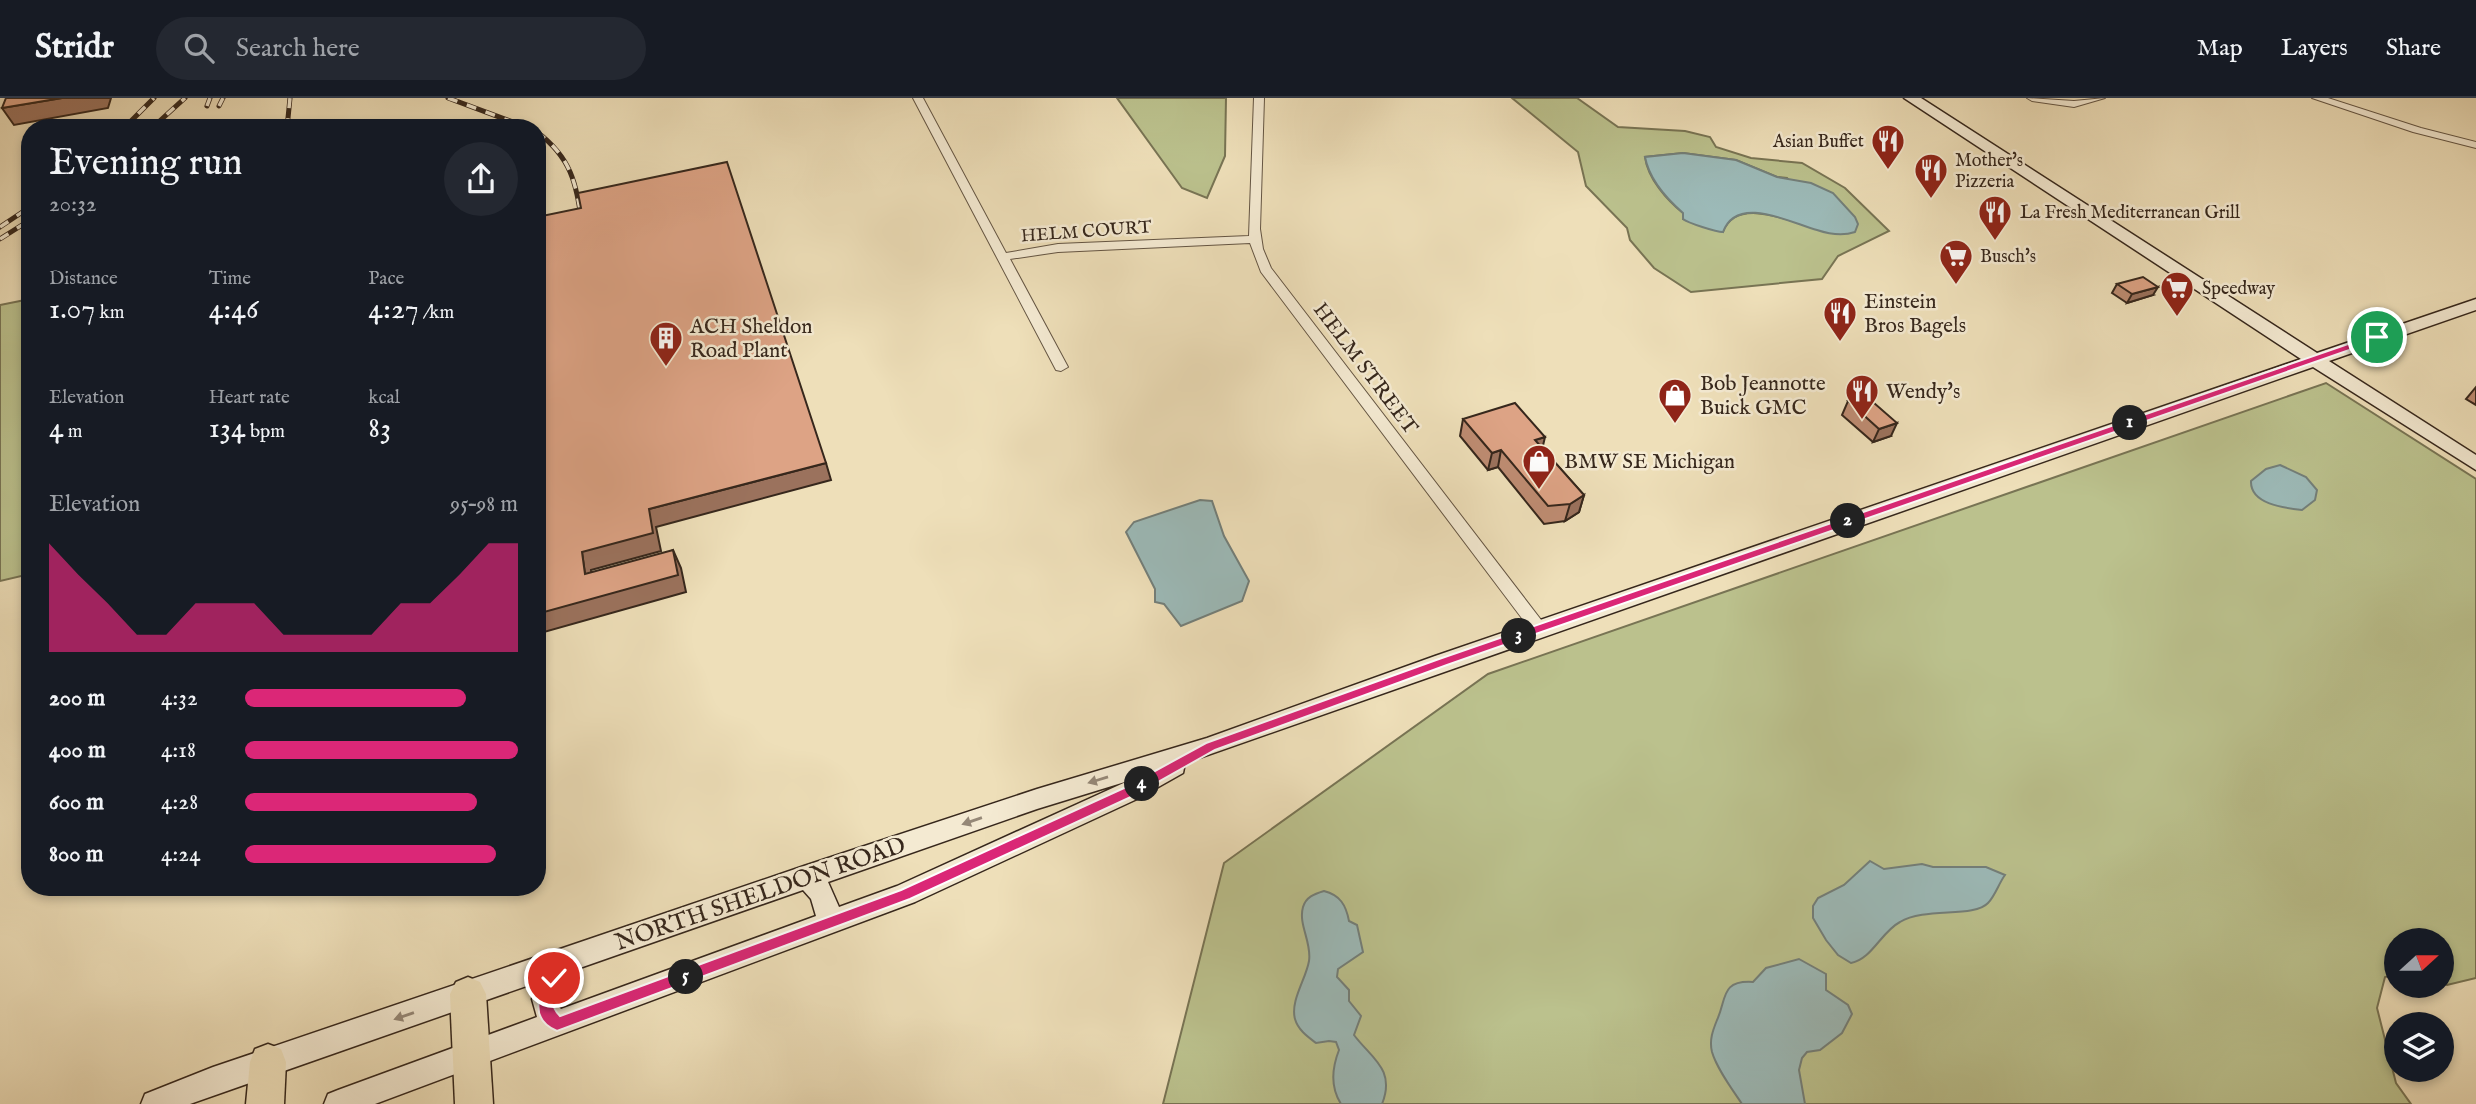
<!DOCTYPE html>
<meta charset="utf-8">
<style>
body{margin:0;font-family:"IM FELL English",serif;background:#242831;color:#f1f3f6;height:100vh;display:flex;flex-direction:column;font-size:26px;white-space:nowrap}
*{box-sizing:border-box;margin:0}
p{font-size:23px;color:#9ea1a6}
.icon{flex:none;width:38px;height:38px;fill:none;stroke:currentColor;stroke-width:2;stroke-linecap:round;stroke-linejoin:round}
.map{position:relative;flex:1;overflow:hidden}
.drawer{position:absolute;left:21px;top:21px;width:525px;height:777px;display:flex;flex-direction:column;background:#171b24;border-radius:28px;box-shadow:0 4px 10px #0003}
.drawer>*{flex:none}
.needle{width:46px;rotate:69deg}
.fabs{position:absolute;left:2384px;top:830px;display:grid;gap:14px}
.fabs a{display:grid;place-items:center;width:70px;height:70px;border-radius:50%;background:#171b24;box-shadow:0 4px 10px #0003;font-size:35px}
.pin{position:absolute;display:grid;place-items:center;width:60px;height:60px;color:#fff;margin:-30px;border:4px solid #fff;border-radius:50%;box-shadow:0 2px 7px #0007}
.km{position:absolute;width:35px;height:35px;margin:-18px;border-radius:50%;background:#222;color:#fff;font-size:19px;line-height:35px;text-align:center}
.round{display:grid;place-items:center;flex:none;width:74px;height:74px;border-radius:37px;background:#242831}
.overview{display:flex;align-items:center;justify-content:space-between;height:119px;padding:0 28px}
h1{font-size:38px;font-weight:600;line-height:52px}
.metrics{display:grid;grid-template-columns:repeat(3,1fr);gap:10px;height:119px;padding:7px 28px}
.metrics div{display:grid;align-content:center}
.metrics b{font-size:30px;font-weight:600}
.metrics small{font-size:19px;font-weight:400}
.metrics p{font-size:19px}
.chart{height:196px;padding:14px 28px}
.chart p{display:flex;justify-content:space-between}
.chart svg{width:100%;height:126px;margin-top:7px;fill:#db2777;opacity:.7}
ul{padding:0 28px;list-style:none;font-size:23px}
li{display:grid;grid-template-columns:112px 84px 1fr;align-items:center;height:52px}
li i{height:18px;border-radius:9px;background:#db2777}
header{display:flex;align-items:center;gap:42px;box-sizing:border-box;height:98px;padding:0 35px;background:#171b24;border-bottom:2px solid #363941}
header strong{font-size:33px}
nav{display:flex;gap:38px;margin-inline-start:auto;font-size:24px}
.search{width:490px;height:63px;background:#242831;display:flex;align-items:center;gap:18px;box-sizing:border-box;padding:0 24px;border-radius:38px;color:#9ea1a6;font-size:26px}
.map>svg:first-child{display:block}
</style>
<header>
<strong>Stridr</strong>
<div class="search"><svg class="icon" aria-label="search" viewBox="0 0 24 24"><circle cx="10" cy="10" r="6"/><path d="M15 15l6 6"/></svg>Search here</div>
<nav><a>Map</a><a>Layers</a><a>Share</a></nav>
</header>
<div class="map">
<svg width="2476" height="1006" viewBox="0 0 2476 1006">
<rect width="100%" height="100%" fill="#eedfb9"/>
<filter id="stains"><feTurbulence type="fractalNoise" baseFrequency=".00286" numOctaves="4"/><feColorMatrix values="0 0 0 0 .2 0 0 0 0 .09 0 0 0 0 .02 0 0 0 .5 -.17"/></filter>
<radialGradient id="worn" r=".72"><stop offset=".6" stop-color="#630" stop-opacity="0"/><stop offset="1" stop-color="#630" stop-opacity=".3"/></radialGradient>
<g fill="#bbc18d" stroke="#787454" stroke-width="2" fill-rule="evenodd">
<path d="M 1117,0 L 1226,0 L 1225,58 L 1207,100 L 1182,90 Z"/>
<path d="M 1512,0 L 1577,0 L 1618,29 L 1685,33 L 1710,39 L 1716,49 L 1751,60 L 1802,65 L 1845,90 L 1889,133 L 1838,158 L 1822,181 L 1691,194 L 1654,170 L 1630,142 L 1627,130 L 1586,88 L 1578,54 ZM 1683,55 L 1736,62 L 1777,79 L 1787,80 L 1831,134 C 1804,131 1738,93 1723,134 L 1683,121 L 1683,115 C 1667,102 1648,81 1645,59 Z"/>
<path d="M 30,201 L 30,476 L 0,483 L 0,207 Z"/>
<path d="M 2326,285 L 2476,381 L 2476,880 L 2447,887 L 2441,885 L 2441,842 L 2396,842 L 2396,877 L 2385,879 L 2377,910 L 2396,985 L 2411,1006 L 1163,1006 L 1224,765 L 1488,576 Z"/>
</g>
<g fill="#9cbab8" stroke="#737f7a" stroke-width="2">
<path d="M 1683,55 L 1736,62 L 1777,79 L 1811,85 L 1833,95 L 1855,119 L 1858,126 L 1855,134 C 1843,138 1829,136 1817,132 C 1793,126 1737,95 1723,134 C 1716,134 1688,125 1683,121 L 1683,115 C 1667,101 1649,81 1645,59 Z"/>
<path d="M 2280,367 L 2306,379 L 2317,392 L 2315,402 L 2302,412 C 2284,410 2250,406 2251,383 L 2266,371 Z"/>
<path d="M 1200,402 L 1212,403 L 1224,438 L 1249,483 L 1242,503 L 1181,528 L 1164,506 L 1155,504 L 1155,491 L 1126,434 L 1134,424 Z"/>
<path d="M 1870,763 L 1884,771 L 1922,766 L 1933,769 L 1986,769 L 2005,777 C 1999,785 1995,798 1988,805 C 1974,820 1925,809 1900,824 C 1881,834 1872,861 1851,865 L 1838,857 L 1826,842 L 1813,820 L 1813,808 L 1818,800 L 1844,787 Z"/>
<path d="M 1324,793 C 1340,797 1346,807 1349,823 L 1357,827 L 1363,854 L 1338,871 L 1337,879 L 1349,892 L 1349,903 L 1361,918 L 1354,937 C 1371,960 1396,971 1382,1006 L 1341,1006 C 1330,989 1332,970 1339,952 L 1336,944 L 1329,943 L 1316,945 C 1308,939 1298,932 1295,921 C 1290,903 1306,881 1309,863 C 1312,844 1298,827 1303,809 C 1306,799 1314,796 1324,793 Z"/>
<path d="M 1799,861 L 1826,876 L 1826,892 L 1848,907 L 1852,916 L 1842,935 L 1820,952 L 1807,954 L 1802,960 L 1799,972 L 1805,1006 L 1742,1006 C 1732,991 1717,971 1712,954 C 1709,942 1713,932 1717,922 C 1727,901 1720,882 1753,884 L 1766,870 Z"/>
</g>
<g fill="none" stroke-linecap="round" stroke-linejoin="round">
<defs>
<g id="street">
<path d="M 913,0 L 923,0 L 1006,155 L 1058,146 L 1249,138 L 1254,0 L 1264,0 L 1260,131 L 1263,151 L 1271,170 L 1545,527 L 1547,531 L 1545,535 L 1533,535 L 1261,174 L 1250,145 L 1058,154 L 1010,161 L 1068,269 L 1061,273 L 1056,272 Z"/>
<path d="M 2027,0 L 2074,3 L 2105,0 L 2074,9 L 2032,3 Z"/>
<path d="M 2312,0 L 2328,0 L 2421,30 L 2476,44 L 2476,50 L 2413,34 Z"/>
</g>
<path id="secondary" d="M 1904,0 L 1921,0 L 2317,255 L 2476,201 L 2476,212 L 2329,263 L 2476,357 L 2476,372 L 2313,269 L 1185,665 L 1183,675 L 1137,701 L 915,804 L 375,1006 L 324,1006 L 328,996 L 338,992 L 537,919 L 532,901 L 538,884 L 190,1006 L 141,1006 L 145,996 L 213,969 L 804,768 L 1037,691 L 1207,640 L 1435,558 L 2301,261 ZM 1128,683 L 897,788 L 839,809 L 828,784 L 1037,711 ZM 803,792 L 811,801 L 816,818 L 561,911 L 559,909 L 560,894 L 574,872 Z"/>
<g id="highway">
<path d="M 468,879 L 480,884 L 486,896 L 493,1006 L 455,1006 L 450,896 L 456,884 Z"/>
<path d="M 268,946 L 281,951 L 286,964 L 284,1006 L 246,1006 L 250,964 L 255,951 Z"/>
</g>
</defs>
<use href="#street" stroke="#645543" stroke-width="2"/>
<use href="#secondary" stroke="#36271c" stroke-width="3"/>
<use href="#highway" stroke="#36271c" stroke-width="3"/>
<use href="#street" fill="#f4ead2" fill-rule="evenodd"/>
<use href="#secondary" fill="#f4ead2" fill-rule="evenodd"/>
<use href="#highway" fill="#eedfb9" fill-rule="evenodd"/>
<defs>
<g id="rail">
<path d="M 448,0 L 529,30"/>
<path d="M 207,8 L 210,0"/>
<path d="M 219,8 L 223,0"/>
<path d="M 124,30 L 154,0"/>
<path d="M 152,30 L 185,0"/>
<path d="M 287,30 L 290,0"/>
<path d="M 537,34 C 574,62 576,88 583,131"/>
<path d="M 0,129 L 30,109"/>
<path d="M 0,141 L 30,122"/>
</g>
</defs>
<use href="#rail" stroke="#36271c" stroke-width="5"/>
<use href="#rail" stroke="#f4ead2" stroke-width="3.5" stroke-dasharray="10" stroke-linecap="butt"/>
</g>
<g fill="#be8c72" stroke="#36271c" stroke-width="2">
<path d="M 2117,186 L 2153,197 L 2127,205 L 2112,195 Z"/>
<path d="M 2476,289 L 2476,307 L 2466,301 Z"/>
<path d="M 1848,303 L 1891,338 L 1873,344 L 1842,317 Z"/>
<path d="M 1463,321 L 1542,350 L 1584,397 L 1579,414 L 1565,423 L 1544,426 L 1498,369 L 1488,372 L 1460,338 Z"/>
</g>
<g fill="#9b725d" stroke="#36271c" stroke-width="2">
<path d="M 62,0 L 111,0 L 108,10 L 14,27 L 2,10 Z"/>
<path d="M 2158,189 L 2153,197 L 2127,205 L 2132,196 Z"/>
<path d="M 1897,325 L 1891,338 L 1873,344 L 1879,331 Z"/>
<path d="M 1545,339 L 1541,356 L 1535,342 Z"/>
<path d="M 1501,352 L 1498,369 L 1488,372 L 1492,355 Z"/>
<path d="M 826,365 L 831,382 L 656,429 L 661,453 L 591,472 L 594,494 L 585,476 L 582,454 L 649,411 Z"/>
<path d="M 1584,397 L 1579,414 L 1565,423 L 1570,406 Z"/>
<path d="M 673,452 L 681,470 L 686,494 L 537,536 L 537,516 Z"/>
</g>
<g fill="#dda385" stroke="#36271c" stroke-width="2">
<path d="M 6,0 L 62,0 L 2,10 Z"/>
<path d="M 727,64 L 826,365 L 649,411 L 653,435 L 582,454 L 585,476 L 673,452 L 678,477 L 537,516 L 537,119 L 581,110 L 578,95 Z"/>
<path d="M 2143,179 L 2158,189 L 2132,196 L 2117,186 Z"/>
<path d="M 1866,298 L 1897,325 L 1879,331 L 1848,303 Z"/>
<path d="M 1515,305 L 1545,339 L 1535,342 L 1584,397 L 1570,406 L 1548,408 L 1501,352 L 1492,355 L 1463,321 Z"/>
</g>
<defs><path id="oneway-solid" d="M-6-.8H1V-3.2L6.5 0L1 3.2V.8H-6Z" transform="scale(1.75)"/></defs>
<g fill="#958877">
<use href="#oneway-solid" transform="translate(1098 682) rotate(163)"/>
<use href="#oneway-solid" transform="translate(972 723) rotate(161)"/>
<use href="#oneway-solid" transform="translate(404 918) rotate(161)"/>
</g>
<path fill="#db2777" stroke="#fff" stroke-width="2" d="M 2377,236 L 2381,237 L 2381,241 L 1447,567 L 1215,652 L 1133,698 L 910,801 L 557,933 C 528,921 539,896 549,875 L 554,873 L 561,880 C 555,895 547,905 560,918 L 901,792 L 1124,690 L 1206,645 L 1439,561 Z"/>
<defs>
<symbol id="restaurant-pin" viewBox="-11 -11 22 30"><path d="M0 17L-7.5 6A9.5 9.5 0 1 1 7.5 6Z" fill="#8f2418" stroke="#f4ead2"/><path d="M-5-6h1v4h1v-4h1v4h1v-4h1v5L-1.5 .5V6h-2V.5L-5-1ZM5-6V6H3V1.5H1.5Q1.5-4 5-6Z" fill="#fff"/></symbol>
<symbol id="supermarket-pin" viewBox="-11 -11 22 30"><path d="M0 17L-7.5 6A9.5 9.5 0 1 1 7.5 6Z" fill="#8f2418" stroke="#f4ead2"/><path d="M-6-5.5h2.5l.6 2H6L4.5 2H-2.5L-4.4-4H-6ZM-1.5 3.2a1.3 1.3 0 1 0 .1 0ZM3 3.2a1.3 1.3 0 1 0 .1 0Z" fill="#fff"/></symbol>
<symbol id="building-pin" viewBox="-11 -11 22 30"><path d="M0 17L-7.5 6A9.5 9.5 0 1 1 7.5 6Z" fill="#8f2418" stroke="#f4ead2"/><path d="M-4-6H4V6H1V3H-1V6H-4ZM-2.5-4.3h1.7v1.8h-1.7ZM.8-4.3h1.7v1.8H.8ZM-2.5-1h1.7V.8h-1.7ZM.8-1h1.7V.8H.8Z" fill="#fff"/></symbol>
<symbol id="shop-pin" viewBox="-11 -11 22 30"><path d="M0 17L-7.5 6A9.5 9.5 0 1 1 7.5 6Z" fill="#8f2418" stroke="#f4ead2"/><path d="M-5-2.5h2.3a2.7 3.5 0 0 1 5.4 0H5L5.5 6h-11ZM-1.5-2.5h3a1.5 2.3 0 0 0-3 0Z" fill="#fff"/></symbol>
</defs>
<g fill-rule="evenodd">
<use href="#restaurant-pin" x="1869" y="24" width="38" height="52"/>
<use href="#restaurant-pin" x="1912" y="53" width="38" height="52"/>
<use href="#restaurant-pin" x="1976" y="95" width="38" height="52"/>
<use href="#supermarket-pin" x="1937" y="139" width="38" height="52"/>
<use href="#supermarket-pin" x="2158" y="171" width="38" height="52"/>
<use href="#restaurant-pin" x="1821" y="196" width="38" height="52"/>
<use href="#building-pin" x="647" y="221" width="38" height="52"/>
<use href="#restaurant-pin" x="1843" y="274" width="38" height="52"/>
<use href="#shop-pin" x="1656" y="278" width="38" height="52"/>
<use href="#shop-pin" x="1520" y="344" width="38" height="52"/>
</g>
<g text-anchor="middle" stroke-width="5" stroke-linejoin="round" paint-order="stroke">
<g font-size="18" fill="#36271c" stroke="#f4ead2" text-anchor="start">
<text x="1864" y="49" text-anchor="end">Asian Buffet</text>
<text x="1955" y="68">Mother's<tspan x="1955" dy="21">Pizzeria</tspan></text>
<text x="2020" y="120">La Fresh Mediterranean Grill</text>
<text x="1980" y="164">Busch's</text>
<text x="2202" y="196">Speedway</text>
</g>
<g font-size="18" fill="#36271c" stroke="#f4ead2">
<text transform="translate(1086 133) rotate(-4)" y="6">HELM COURT</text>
</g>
<g font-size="21" fill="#36271c" stroke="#f4ead2" text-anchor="start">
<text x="1864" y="210">Einstein<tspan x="1864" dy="24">Bros Bagels</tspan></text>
<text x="690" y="235">ACH Sheldon<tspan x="690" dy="24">Road Plant</tspan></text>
<text x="1700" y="292">Bob Jeannotte<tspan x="1700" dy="24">Buick GMC</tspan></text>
<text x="1886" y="300">Wendy's</text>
<text x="1564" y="370">BMW SE Michigan</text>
</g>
<g font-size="21" fill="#36271c" stroke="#f4ead2">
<text transform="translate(1366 270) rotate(53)" y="7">HELM STREET</text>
</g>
<g font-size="24" fill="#36271c" stroke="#f4ead2">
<text transform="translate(760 795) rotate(-19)" y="8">NORTH SHELDON ROAD</text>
</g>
</g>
<rect width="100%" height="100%" filter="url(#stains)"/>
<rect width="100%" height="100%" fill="url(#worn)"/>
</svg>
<div class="fabs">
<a><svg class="needle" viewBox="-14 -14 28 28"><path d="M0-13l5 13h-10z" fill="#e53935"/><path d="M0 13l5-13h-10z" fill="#9ea1a6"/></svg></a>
<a><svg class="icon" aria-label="layers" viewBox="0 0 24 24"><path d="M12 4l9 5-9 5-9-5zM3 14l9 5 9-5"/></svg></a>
</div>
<div class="pin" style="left:2377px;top:239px;background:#1e9e55"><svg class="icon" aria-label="arrive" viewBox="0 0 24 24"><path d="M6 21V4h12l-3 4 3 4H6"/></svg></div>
<div class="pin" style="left:554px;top:880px;background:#d93025"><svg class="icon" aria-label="check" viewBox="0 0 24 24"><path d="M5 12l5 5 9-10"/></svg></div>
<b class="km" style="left:2130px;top:325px">1</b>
<b class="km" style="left:1848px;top:423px">2</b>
<b class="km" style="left:1519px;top:538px">3</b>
<b class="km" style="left:1142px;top:686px">4</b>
<b class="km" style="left:686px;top:879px">5</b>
<section class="drawer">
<div class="overview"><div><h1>Evening run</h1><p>20:32</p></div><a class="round"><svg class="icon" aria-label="share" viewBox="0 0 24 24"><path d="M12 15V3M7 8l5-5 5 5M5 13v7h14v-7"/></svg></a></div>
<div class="metrics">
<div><p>Distance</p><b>1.07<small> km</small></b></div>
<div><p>Time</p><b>4:46</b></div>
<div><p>Pace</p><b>4:27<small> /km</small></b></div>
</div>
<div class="metrics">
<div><p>Elevation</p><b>4<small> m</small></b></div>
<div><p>Heart rate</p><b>134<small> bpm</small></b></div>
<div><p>kcal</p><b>83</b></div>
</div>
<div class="chart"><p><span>Elevation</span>95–98 m</p>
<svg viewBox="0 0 160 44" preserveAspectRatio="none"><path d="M0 44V6L10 17L20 27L30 38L40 38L50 27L60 27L70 27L80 38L90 38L100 38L110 38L120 27L130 27L140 17L150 6L160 6V44z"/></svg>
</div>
<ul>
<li><b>200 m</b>4:32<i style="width:81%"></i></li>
<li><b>400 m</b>4:18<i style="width:100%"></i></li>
<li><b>600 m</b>4:28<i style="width:85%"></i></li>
<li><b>800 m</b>4:24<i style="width:92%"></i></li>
</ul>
</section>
</div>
